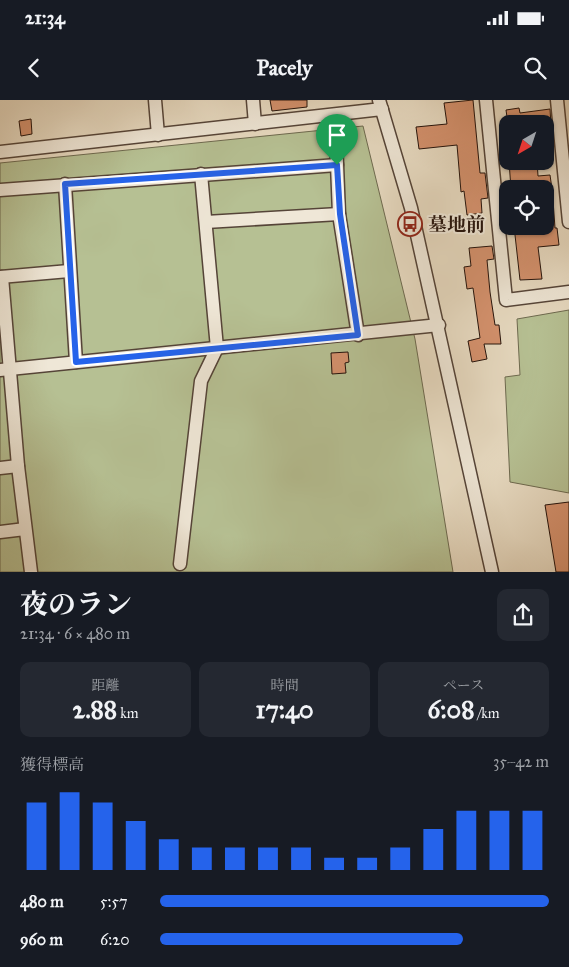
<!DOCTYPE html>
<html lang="ja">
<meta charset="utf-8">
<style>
body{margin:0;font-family:"IM FELL Great Primer","Noto Serif JP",serif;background:#242831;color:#f1f3f6;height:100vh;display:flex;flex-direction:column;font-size:19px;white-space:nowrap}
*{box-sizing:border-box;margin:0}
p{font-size:16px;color:#9ea1a6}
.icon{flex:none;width:28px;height:28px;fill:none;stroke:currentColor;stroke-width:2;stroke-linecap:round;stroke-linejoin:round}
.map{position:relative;height:472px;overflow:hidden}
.panel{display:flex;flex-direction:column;background:#171b24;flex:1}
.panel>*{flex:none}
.needle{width:32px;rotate:219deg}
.tools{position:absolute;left:499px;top:15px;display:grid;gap:10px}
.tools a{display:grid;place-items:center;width:55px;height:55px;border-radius:10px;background:#171b24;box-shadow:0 1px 4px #0004;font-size:25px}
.pin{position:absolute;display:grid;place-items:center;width:42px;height:42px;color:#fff;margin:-51px -21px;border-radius:50% 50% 50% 0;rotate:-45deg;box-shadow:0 0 5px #0007}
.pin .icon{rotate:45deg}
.round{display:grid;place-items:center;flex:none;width:52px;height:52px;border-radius:10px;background:#242831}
.summary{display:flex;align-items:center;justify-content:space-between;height:85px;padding:0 20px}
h1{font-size:28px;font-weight:700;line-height:38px}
.metrics{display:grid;grid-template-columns:repeat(3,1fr);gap:8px;height:85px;padding:5px 20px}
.metrics div{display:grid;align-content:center;border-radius:10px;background:#242831;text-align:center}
.metrics b{font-size:25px;font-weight:700}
.metrics small{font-size:14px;font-weight:400}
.metrics p{font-size:14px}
.chart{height:140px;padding:10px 20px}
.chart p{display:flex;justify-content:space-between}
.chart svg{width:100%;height:90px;margin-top:5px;stroke:#2563eb;stroke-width:6}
ul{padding:0 20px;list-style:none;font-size:16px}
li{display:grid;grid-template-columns:80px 60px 1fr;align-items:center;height:38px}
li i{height:12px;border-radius:6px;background:#2563eb}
.status{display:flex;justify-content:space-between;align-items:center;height:35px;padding:0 25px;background:#171b24;direction:ltr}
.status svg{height:14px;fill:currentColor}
header{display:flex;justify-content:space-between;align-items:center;height:65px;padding:0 20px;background:#171b24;font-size:22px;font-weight:700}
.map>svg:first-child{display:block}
</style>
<div class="status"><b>21:34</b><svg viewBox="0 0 49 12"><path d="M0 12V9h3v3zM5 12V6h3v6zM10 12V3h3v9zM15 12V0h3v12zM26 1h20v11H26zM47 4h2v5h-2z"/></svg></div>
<header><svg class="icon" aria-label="back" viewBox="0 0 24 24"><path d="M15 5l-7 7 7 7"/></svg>Pacely<svg class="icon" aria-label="search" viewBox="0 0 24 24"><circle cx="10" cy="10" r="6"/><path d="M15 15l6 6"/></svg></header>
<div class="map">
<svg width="569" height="472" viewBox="0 0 569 472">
<rect width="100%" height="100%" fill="#e7dac1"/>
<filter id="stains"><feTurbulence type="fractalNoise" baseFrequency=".004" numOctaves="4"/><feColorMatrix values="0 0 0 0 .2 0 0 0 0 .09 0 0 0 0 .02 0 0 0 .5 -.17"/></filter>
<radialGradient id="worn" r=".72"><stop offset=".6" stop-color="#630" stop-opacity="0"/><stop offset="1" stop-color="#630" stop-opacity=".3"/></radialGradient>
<g fill="#b6c093" stroke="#6d694f">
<path d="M 363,26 L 415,239 L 453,472 L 0,472 L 0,63 Z"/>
<path d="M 569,210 L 569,393 L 510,382 L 505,277 L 520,275 L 517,219 Z"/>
</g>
<g fill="#d4916d" stroke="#24120b">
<path d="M 270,0 L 307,0 L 307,7 L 272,11 Z"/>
<path d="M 473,0 L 480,73 L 485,73 L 488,98 L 481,99 L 482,113 L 467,115 L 464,91 L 461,92 L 457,45 L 419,49 L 416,27 L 447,24 L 444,3 Z"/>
<path d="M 519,8 L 520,13 L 550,9 L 551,25 L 508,24 L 506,10 Z"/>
<path d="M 31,19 L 32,34 L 21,36 L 19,21 Z"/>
<path d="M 509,61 L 537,61 L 538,76 L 550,75 L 552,89 L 511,89 Z"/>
<path d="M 545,100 L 553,100 L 555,128 L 557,128 L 559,145 L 538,147 L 542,179 L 520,180 L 514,126 L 545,126 Z"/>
<path d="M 492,146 L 494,159 L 487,160 L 490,192 L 495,225 L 499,225 L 501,244 L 484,244 L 487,259 L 472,262 L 468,241 L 480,238 L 473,188 L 467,189 L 464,167 L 471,166 L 469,148 Z"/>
<path d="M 348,252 L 349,262 L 345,263 L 346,273 L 332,274 L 331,253 Z"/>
<path d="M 569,402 L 569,472 L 556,472 L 545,405 Z"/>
</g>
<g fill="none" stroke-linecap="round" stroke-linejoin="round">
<defs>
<g id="minor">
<path d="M 155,0 L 158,35"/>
<path d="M 253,0 L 255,24"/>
<path d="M 379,0 L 411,108 L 492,472"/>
<path d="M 486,0 L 506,200 L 569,192"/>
<path d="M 557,0 L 569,122"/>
<path d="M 335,15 L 339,114 L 358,235"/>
<path d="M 0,52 L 382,9"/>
<path d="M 65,84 L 76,262"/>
<path d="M 0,90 L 337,65"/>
<path d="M 206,122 L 339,114"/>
<path d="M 0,177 L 69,171"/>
<path d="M 2,177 L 18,366 L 31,472"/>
<path d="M 0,270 L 439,225"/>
<path d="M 0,368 L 18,366"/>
<path d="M 0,432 L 25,429"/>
<path d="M 180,464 L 201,281 L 217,248 L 201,74"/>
</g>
</defs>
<use href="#minor" stroke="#554438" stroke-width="15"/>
<use href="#minor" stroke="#efe7d7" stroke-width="12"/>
</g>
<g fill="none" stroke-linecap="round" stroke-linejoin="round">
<defs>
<path id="route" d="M 337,65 L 340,114 L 358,235 L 76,262 L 65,84 Z"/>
</defs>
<use href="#route" stroke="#fff" stroke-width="10"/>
<use href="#route" stroke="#2563eb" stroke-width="6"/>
</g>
<defs>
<symbol id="bus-ring" viewBox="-11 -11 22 22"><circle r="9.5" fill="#efe7d7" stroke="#8f2418" stroke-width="1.5"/><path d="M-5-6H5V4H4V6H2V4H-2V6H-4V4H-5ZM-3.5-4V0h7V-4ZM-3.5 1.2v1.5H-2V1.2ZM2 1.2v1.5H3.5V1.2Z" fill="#8f2418"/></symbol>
</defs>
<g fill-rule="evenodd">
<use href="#bus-ring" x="396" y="110" width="28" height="28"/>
</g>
<g text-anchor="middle" stroke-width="4" stroke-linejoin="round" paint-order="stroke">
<g font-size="19" font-weight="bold" fill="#24120b" stroke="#efe7d7" text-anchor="start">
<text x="428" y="131">墓地前</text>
</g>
</g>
<rect width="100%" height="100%" filter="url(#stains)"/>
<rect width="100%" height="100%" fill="url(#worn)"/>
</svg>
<div class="tools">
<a><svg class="needle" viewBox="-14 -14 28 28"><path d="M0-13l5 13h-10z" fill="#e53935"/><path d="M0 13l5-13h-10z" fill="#9ea1a6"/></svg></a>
<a><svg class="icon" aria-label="locate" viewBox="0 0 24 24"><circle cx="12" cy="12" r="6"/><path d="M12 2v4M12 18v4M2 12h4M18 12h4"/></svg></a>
</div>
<div class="pin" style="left:337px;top:65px;background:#1e9e55"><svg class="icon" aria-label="arrive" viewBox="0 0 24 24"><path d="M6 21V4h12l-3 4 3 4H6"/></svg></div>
</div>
<section class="panel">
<div class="summary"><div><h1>夜のラン</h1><p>21:34 · 6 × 480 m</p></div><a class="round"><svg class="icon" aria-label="share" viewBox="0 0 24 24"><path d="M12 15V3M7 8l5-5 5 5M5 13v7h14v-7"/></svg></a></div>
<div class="metrics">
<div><p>距離</p><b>2.88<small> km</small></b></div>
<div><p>時間</p><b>17:40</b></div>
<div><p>ペース</p><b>6:08<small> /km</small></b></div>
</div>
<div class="chart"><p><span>獲得標高</span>35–42 m</p>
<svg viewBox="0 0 160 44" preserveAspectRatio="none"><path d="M5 44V11M15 44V6M25 44V11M35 44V20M45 44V29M55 44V33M65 44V33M75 44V33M85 44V33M95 44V38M105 44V38M115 44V33M125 44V24M135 44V15M145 44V15M155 44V15"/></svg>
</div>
<ul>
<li><b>480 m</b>5:57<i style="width:100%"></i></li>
<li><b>960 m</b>6:20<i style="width:78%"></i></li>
</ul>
</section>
